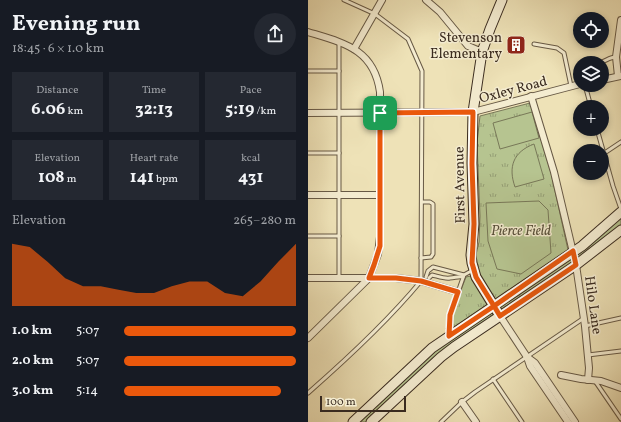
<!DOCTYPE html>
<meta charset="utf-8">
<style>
body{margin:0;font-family:Vollkorn,serif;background:#242831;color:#f1f3f6;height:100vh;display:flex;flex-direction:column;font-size:15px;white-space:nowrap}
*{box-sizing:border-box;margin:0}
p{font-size:13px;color:#9ea1a6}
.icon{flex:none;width:22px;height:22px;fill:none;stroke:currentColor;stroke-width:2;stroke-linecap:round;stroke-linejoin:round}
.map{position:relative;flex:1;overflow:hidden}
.panel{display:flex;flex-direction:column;background:#171b24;width:308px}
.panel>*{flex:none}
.tools{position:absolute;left:265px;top:12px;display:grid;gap:8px}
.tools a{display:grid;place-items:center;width:36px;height:36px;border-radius:50%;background:#171b24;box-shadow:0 2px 6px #0003;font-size:20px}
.scale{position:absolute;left:12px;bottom:10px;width:86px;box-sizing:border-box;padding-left:4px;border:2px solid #3a2b1f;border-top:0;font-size:11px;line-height:14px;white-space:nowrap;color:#3a2b1f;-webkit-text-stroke:3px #f4ecd0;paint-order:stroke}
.pin{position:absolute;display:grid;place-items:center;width:34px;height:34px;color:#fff;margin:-17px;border-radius:8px;box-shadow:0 2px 6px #0006}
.round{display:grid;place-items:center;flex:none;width:42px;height:42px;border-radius:21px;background:#242831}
.headline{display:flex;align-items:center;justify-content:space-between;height:68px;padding:0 12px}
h1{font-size:22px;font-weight:700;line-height:30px}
.figures{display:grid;grid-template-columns:repeat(3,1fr);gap:6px;height:68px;padding:4px 12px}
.figures div{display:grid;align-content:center;border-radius:0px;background:#242831;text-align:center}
.figures b{font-size:17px;font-weight:700}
.figures small{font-size:11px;font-weight:400}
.figures p{font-size:11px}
.chart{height:112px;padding:8px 12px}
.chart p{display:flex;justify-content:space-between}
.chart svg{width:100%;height:72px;margin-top:4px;fill:#ea580c;opacity:.7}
ul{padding:0 12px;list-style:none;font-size:13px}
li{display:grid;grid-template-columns:64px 48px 1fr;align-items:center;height:30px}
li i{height:10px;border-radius:5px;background:#ea580c}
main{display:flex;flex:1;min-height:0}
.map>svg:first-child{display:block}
</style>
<main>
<section class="panel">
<div class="headline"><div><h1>Evening run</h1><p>18:45 · 6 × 1.0 km</p></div><a class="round"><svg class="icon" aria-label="share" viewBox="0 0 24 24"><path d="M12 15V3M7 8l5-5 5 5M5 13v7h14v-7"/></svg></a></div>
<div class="figures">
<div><p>Distance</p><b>6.06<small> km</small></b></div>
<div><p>Time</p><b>32:13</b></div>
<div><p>Pace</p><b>5:19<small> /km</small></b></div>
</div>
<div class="figures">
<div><p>Elevation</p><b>108<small> m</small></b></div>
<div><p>Heart rate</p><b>141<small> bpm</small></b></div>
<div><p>kcal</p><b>431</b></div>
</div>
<div class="chart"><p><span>Elevation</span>265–280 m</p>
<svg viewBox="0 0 160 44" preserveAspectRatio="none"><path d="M0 44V6L10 8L20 17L30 27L40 32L50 32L60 34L70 36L80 36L90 32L100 29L110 29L120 36L130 38L140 29L150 17L160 6V44z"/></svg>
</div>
<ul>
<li><b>1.0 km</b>5:07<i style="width:100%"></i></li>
<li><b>2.0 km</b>5:07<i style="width:100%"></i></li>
<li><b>3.0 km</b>5:14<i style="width:91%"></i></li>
</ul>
</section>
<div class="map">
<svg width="313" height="422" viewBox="0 0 313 422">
<defs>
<pattern id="grass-tufts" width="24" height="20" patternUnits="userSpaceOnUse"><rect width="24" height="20" fill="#b6c490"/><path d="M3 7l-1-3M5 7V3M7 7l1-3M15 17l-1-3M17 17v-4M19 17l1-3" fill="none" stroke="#959f75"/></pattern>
</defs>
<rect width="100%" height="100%" fill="#eee2b7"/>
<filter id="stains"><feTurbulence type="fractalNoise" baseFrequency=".005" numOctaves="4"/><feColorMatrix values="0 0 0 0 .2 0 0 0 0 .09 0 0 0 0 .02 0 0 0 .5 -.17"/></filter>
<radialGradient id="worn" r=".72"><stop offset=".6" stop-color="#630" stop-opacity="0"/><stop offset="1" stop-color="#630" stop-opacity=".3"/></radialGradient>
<g fill="url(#grass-tufts)" stroke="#787858">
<path d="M 222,103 L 243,173 L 260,250 L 142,330 L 138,329 L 158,277 L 163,276 L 171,242 L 172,216 L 169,143 L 172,116 Z"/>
<path d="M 313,212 L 313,230 L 146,347 L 63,422 L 45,422 L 124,348 L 222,281 Z"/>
</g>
<g fill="#b6c490" stroke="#787858">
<path d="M 224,112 L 231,138 L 192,149 L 185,123 Z"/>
<path d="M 226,144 L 236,179 L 207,187 C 200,167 205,152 226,144 Z"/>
<path d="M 231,201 L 240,210 L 243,253 L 213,274 L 189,269 L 180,241 L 178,203 Z"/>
</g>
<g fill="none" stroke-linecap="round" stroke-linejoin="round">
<defs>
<g id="lane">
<path d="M 226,44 L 249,48 L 256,53 L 263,86"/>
<path d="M 290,63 C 297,62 301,57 308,57"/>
<path d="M 0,71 L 31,71"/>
<path d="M 277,85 L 283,107"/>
<path d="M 289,129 L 305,186 L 313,209"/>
<path d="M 0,153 L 31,153"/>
<path d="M 295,154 L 313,142"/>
<path d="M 0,236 L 31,236"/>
<path d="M 113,258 L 123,257 L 125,254 L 125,204 L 122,202 L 114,202"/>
<path d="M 118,277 L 120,271 L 125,267 L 156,275"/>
<path d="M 31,278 L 31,42"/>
<path d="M 121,278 L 124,275 C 129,276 136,279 142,278 C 147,278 150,276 155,277"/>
<path d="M 277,326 L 313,318"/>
<path d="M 141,334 L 142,315 L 156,275 L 165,270"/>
<path d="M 280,355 L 313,351"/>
<path d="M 185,379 L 214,422"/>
<path d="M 287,381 L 313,419"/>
<path d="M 0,393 C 40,358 79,322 113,281 L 114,71 L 100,39 L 67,14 L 36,0"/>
<path d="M 133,422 L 154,402 L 167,392 L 276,318"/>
</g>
<g id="street">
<path d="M 118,0 L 132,12 L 160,46 L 174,52"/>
<path d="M 0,32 C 36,43 66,49 72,92 L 72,237 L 70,254 L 61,278 L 0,338"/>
<path d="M 46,49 L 74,0"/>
<path d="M 310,76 L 308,57 L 313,20"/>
<path d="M 294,80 L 313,76"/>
<path d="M 223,96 L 246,172 L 268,265 L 277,326 L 281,368 L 280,380"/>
<path d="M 0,113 L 165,112 L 272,84"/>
<path d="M 0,195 L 72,195"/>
<path d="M 0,278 L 88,278 L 113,281 L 150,292"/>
<path d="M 192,316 L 219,357 L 222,366 L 260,422"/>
<path d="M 219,357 L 227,363 L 267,422"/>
<path d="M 253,375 L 273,379 L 293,381 L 313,388"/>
<path d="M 154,402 L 168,422"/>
</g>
<g id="secondary">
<path d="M 192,316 L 168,277 L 164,263 L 163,255 L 166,224 L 164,163 L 165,112 L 174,52 L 182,29 L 194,0"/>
<path d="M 45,422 L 124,348 L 274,246 L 313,212"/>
<path d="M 63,422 L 133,357 L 146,347 L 268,265 L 313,230"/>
</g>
</defs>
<use href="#lane" stroke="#675945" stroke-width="5"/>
<use href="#street" stroke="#675945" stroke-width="8"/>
<use href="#secondary" stroke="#3a2b1f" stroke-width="11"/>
<use href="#lane" stroke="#f4ecd0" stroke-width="3"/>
<use href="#street" stroke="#f4ecd0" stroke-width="6"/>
<use href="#secondary" stroke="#f4ecd0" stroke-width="9"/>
</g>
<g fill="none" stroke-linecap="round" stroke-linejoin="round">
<defs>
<path id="route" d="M 72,113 L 165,112 L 164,164 L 166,224 L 164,263 L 168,277 L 186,306 L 265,251 L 268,265 L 192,316 L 186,306 L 141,336 L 142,315 L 150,292 L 113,281 L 88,278 L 61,278 L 66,265 L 72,246 L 72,113"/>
</defs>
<use href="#route" stroke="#fff" stroke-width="8"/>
<use href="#route" stroke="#ea580c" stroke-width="5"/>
</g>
<defs>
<symbol id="building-square" viewBox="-11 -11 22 22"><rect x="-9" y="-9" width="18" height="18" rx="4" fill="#8f2418" stroke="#f4ecd0"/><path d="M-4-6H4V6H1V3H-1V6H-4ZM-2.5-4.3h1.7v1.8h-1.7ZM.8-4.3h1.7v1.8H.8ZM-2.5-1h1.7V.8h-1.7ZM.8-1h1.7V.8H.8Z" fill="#fff"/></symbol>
</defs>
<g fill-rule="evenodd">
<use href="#building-square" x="197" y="34" width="22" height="22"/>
</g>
<g text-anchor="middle" stroke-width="3" stroke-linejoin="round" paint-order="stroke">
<g font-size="14" fill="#3a2b1f" stroke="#f4ecd0" text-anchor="end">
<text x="194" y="42">Stevenson<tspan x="194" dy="16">Elementary</tspan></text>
</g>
<g font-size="14" fill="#3a2b1f" stroke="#f4ecd0">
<text transform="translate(205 89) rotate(-15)" y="5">Oxley Road</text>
<text transform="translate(151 185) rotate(-91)" y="5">First Avenue</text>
<text transform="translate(286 305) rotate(82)" y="5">Hilo Lane</text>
</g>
<g font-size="14" font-style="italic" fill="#59513b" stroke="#f4ecd0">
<text x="213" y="235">Pierce Field</text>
</g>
</g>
<rect width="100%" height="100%" filter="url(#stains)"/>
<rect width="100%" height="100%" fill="url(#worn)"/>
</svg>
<div class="tools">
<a><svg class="icon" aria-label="locate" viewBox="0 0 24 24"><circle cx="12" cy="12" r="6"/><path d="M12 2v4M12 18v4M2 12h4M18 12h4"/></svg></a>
<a><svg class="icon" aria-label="layers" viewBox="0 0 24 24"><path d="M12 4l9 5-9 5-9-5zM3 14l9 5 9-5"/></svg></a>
<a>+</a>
<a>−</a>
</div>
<div class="scale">100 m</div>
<div class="pin" style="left:72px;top:113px;background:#1e9e55"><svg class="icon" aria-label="arrive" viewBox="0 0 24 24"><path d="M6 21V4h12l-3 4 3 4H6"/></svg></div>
</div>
</main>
